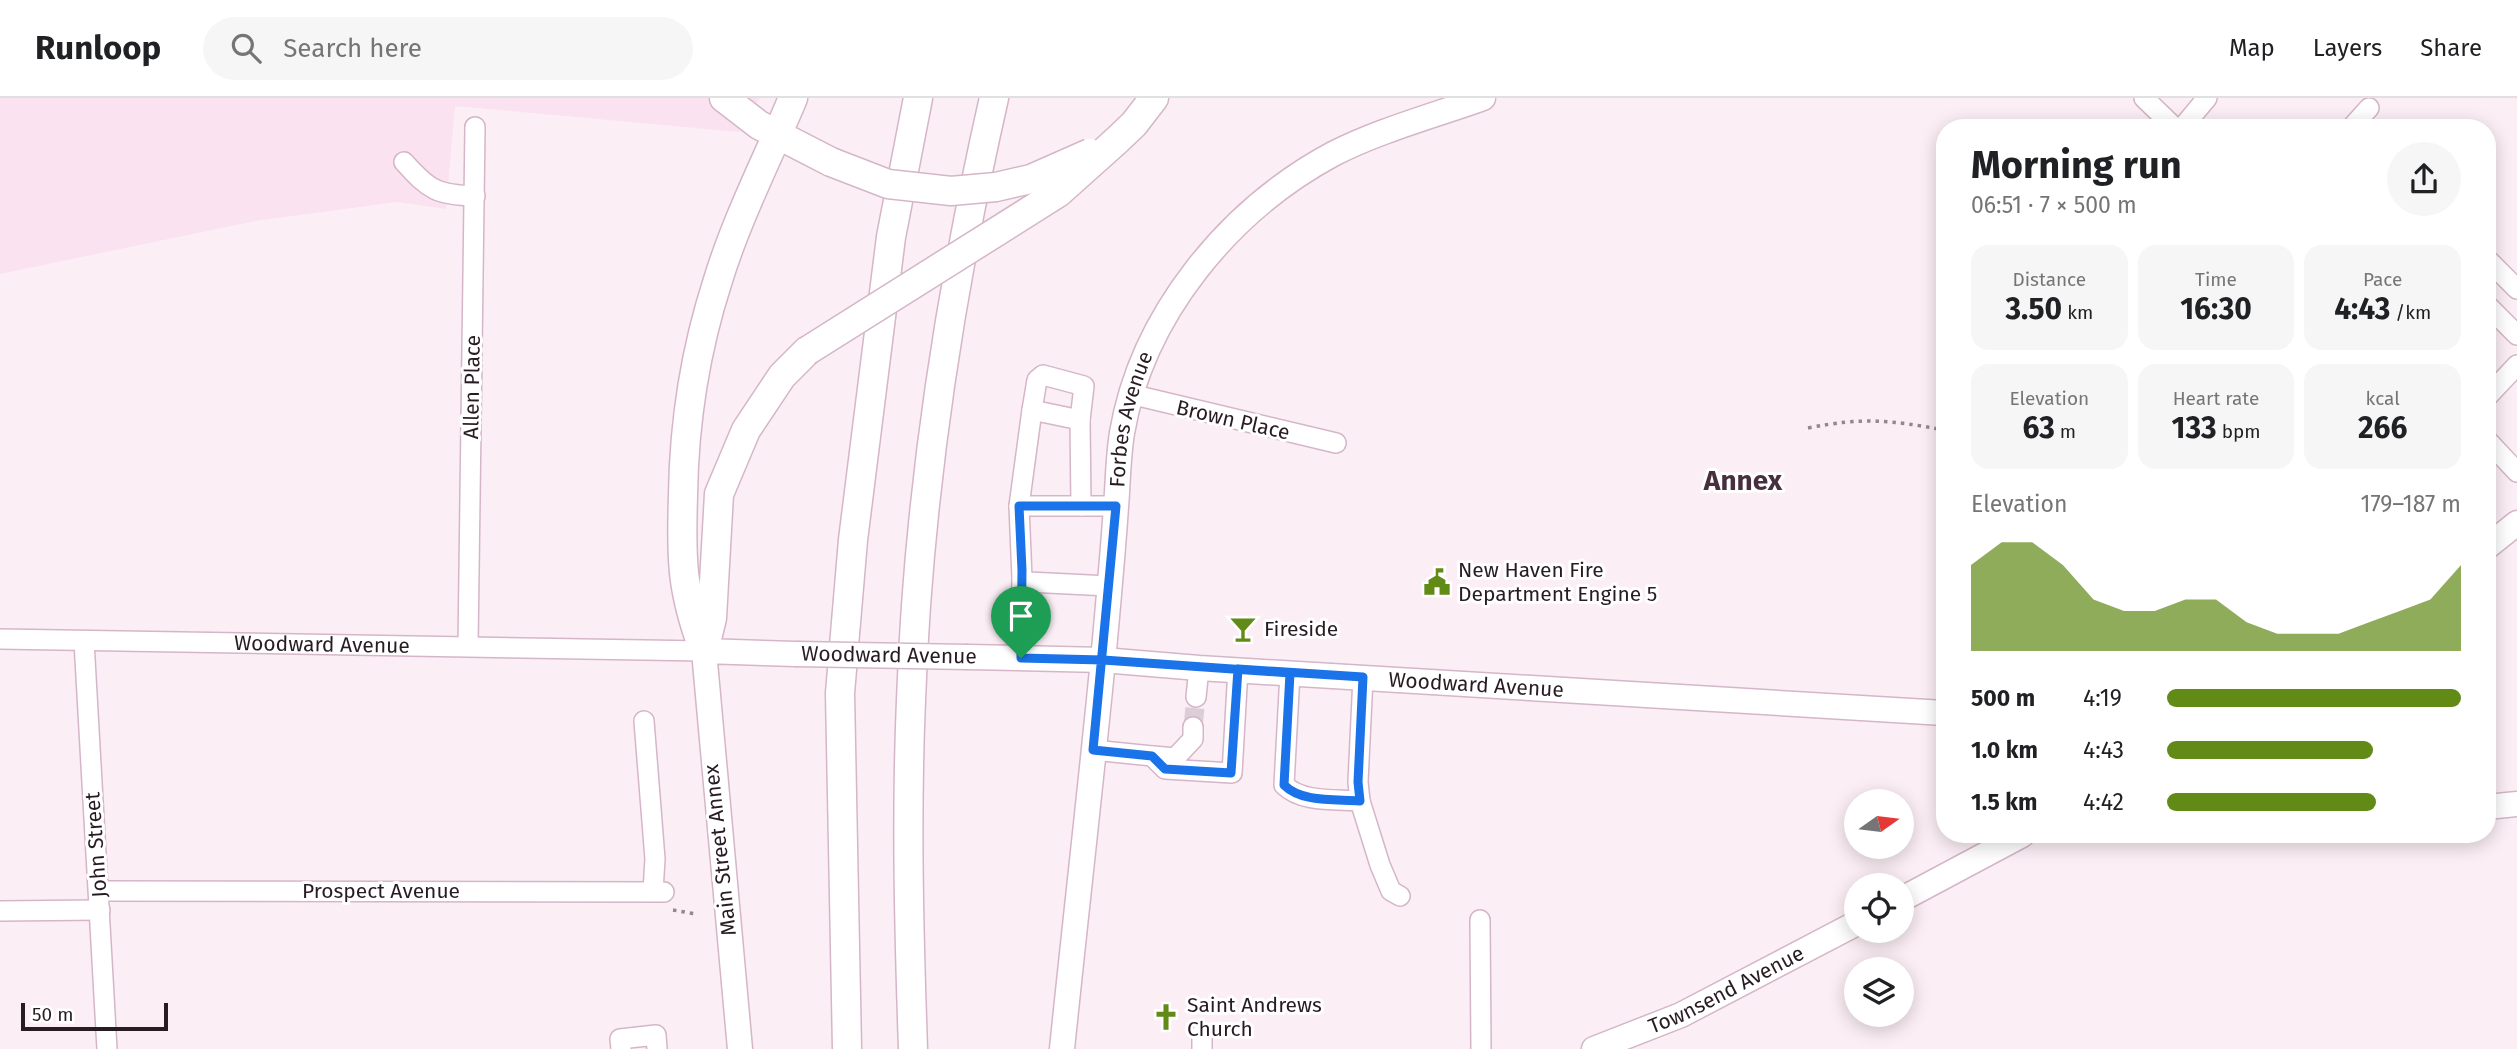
<!DOCTYPE html>
<meta charset="utf-8">
<style>
body{margin:0;font-family:"Fira Sans",sans-serif;background:#f6f6f6;color:#202124;height:100vh;display:flex;flex-direction:column;font-size:26px;white-space:nowrap}
*{box-sizing:border-box;margin:0}
p{font-size:23px;color:#757577}
.icon{flex:none;width:38px;height:38px;fill:none;stroke:currentColor;stroke-width:2;stroke-linecap:round;stroke-linejoin:round}
.map{position:relative;flex:1;overflow:hidden}
.details{position:absolute;left:1936px;top:21px;width:560px;height:724px;display:flex;flex-direction:column;background:#fff;border-radius:28px;box-shadow:0 4px 18px #0003}
.details>*{flex:none}
.needle{width:46px;rotate:76deg}
.buttons{position:absolute;left:1844px;top:691px;display:grid;gap:14px}
.buttons a{display:grid;place-items:center;width:70px;height:70px;border-radius:50%;background:#fff;box-shadow:0 4px 18px #0003;font-size:35px}
.scale{position:absolute;left:21px;bottom:18px;width:147px;box-sizing:border-box;padding-left:7px;border:4px solid #281c23;border-top:0;font-size:19px;line-height:24px;white-space:nowrap;color:#281c23;-webkit-text-stroke:5px #fff;paint-order:stroke}
.pin{position:absolute;display:grid;place-items:center;width:60px;height:60px;color:#fff;margin:-72px -30px;border-radius:50% 50% 50% 0;rotate:-45deg;box-shadow:0 0 7px #0007}
.pin .icon{rotate:45deg}
.round{display:grid;place-items:center;flex:none;width:74px;height:74px;border-radius:37px;background:#f6f6f6}
.head{display:flex;align-items:center;justify-content:space-between;height:119px;padding:0 35px}
h1{font-size:38px;font-weight:700;line-height:52px}
.figures{display:grid;grid-template-columns:repeat(3,1fr);gap:10px;height:119px;padding:7px 35px}
.figures div{display:grid;align-content:center;border-radius:18px;background:#f6f6f6;text-align:center}
.figures b{font-size:30px;font-weight:700}
.figures small{font-size:19px;font-weight:400}
.figures p{font-size:19px}
.chart{height:196px;padding:14px 35px}
.chart p{display:flex;justify-content:space-between}
.chart svg{width:100%;height:126px;margin-top:7px;fill:#618a17;opacity:.7}
ul{padding:0 35px;list-style:none;font-size:23px}
li{display:grid;grid-template-columns:112px 84px 1fr;align-items:center;height:52px}
li i{height:18px;border-radius:9px;background:#618a17}
header{display:flex;align-items:center;gap:42px;box-sizing:border-box;height:98px;padding:0 35px;background:#fff;border-bottom:2px solid #e0e0e0}
header strong{font-size:33px}
nav{display:flex;gap:38px;margin-inline-start:auto;font-size:24px}
.search{width:490px;height:63px;background:#f6f6f6;display:flex;align-items:center;gap:18px;box-sizing:border-box;padding:0 24px;border-radius:38px;color:#757577;font-size:26px}
.map>svg:first-child{display:block}
</style>
<header>
<strong>Runloop</strong>
<div class="search"><svg class="icon" aria-label="search" viewBox="0 0 24 24"><circle cx="10" cy="10" r="6"/><path d="M15 15l6 6"/></svg>Search here</div>
<nav><a>Map</a><a>Layers</a><a>Share</a></nav>
</header>
<div class="map">
<svg width="2517" height="951" viewBox="0 0 2517 951">
<rect width="100%" height="100%" fill="#fbeef5"/>
<path fill="#fae2f0" d="M 0,0 L 760,0 L 739,34 L 455,8 L 446,111 L 397,104 L 255,123 L 0,176 Z"/>
<g fill="none" stroke-linecap="round" stroke-linejoin="round">
<path stroke="#dbced6" stroke-width="19" stroke-dasharray="19 10" stroke-linecap="butt" d="M 1193,629 L 1196,599"/>
<defs>
<g id="minor">
<path d="M 2144,0 L 2175,30"/>
<path d="M 2182,30 L 2207,0"/>
<path d="M 2351,30 L 2369,10"/>
<path d="M 404,64 C 429,92 437,97 475,98"/>
<path d="M 2487,161 L 2517,191"/>
<path d="M 2487,207 L 2517,237"/>
<path d="M 1130,296 L 1336,345"/>
<path d="M 2487,299 L 2517,267"/>
<path d="M 1032,312 L 1037,282 L 1043,277 L 1084,288 L 1080,322 L 1081,408"/>
<path d="M 2487,342 L 2517,374"/>
<path d="M 1019,408 L 1032,312 L 1080,322"/>
<path d="M 1109,488 L 1028,484 L 1022,480 L 1019,408 L 1116,408"/>
<path id="s1" d="M 0,541 L 704,553"/>
<path d="M 84,543 L 107,951"/>
<path d="M 468,548 L 475,29"/>
<path d="M 1021,560 L 1022,480"/>
<path d="M 1290,575 L 1284,687 C 1302,705 1336,701 1360,703"/>
<path d="M 1363,579 L 1358,684 L 1360,703 L 1380,767 L 1391,793 L 1400,798"/>
<path d="M 1196,599 L 1199,570"/>
<path d="M 644,623 L 655,761 L 653,793"/>
<path d="M 1093,652 L 1152,658 L 1165,671 L 1232,675 L 1238,571"/>
<path d="M 1153,658 L 1175,660 L 1193,641 L 1193,629"/>
<path d="M 99,793 L 664,794"/>
<path d="M 0,813 L 100,812"/>
<path d="M 1480,822 L 1481,951"/>
<path d="M 621,951 L 620,941 L 656,937 L 657,951"/>
<path d="M 1202,951 L 1202,935"/>
</g>
<g id="major">
<path d="M 2487,449 L 2517,425"/>
<path id="s2" d="M 968,559 L 1103,562 L 1199,570 L 1944,615"/>
<path d="M 2487,709 L 2517,706"/>
<path d="M 1902,801 L 2022,737"/>
<path d="M 740,951 L 704,553 L 796,556"/>
<path id="s3" d="M 1062,951 C 1076,814 1092,678 1105,541 C 1109,497 1113,453 1116,409 C 1118,385 1118,359 1122,335 C 1142,217 1229,112 1333,56 C 1380,32 1433,18 1483,0"/>
<path id="s4" d="M 1594,951 L 1681,917 L 1857,825"/>
</g>
<g id="highway">
<path d="M 724,0 L 759,27 L 831,64"/>
<path d="M 1115,44 L 1134,26 L 1154,0"/>
<path d="M 704,553 C 681,492 681,460 683,397 C 684,323 695,253 718,182 C 737,120 768,60 793,0"/>
<path d="M 704,553 L 712,520 L 719,396 L 746,332 L 782,278 L 807,253"/>
<path d="M 847,951 L 840,595 L 853,442 L 891,139 L 918,0"/>
<path d="M 913,951 C 909,834 906,718 911,602 C 918,399 949,198 994,0"/>
</g>
</defs>
<use href="#minor" stroke="#d5b6c8" stroke-width="22"/>
<use href="#major" stroke="#d5b6c8" stroke-width="27"/>
<use href="#highway" stroke="#d5b6c8" stroke-width="31"/>
<g stroke="#94888f" stroke-width="3.5" stroke-dasharray="3.5 5" stroke-linecap="butt">
<path d="M 1808,330 C 1863,319 1890,322 1944,332"/>
<path d="M 673,812 L 696,816"/>
</g>
<use href="#minor" stroke="#fff" stroke-width="19"/>
<use href="#major" stroke="#fff" stroke-width="24"/>
<use href="#highway" stroke="#fff" stroke-width="28"/>
<defs>
<path id="major-bridge" d="M 796,556 L 968,559"/>
<g id="highway-bridge">
<path d="M 831,64 L 888,86 L 951,93 L 996,89 L 1031,81 L 1090,55"/>
<path d="M 807,253 L 1058,95 L 1115,44"/>
</g>
</defs>
<use href="#major-bridge" stroke="#d5b6c8" stroke-width="27" stroke-linecap="butt"/>
<use href="#highway-bridge" stroke="#d5b6c8" stroke-width="31" stroke-linecap="butt"/>
<use href="#major-bridge" stroke="#fff" stroke-width="24"/>
<use href="#highway-bridge" stroke="#fff" stroke-width="28"/>
</g>
<g fill="none" stroke-linecap="round" stroke-linejoin="round">
<defs>
<path id="route" d="M 1021,560 L 1103,562 L 1290,575 L 1284,687 C 1302,705 1336,701 1360,703 L 1358,684 L 1363,579 L 1238,571 L 1231,675 L 1165,671 L 1152,658 L 1093,652 L 1116,408 L 1019,408 L 1022,472 L 1021,560"/>
</defs>
<use href="#route" stroke="#fff" stroke-width="14"/>
<use href="#route" stroke="#1a73e8" stroke-width="9"/>
</g>
<defs>
<symbol id="civic-bare" viewBox="-9 -9 18 18"><path d="M-.6-6.5H3V-4.5H.6V-3L4-1V1h2V6H-6V1h2V-1L-.6-3ZM-1.2 2.5V6h2.4V2.5Z" fill="#618a17" stroke="#fff" stroke-width="2.5" paint-order="stroke"/></symbol>
<symbol id="bar-bare" viewBox="-9 -9 18 18"><path d="M-6-5H6L.8 .8V4.5H3.5V6h-7V4.5H-.8V.8Z" fill="#618a17" stroke="#fff" stroke-width="2.5" paint-order="stroke"/></symbol>
<symbol id="church-bare" viewBox="-9 -9 18 18"><path d="M-1.2-6h2.4v3.5h3.3v2.4h-3.3V6h-2.4V-.1h-3.3v-2.4h3.3Z" fill="#618a17" stroke="#fff" stroke-width="2.5" paint-order="stroke"/></symbol>
</defs>
<g fill-rule="evenodd">
<use href="#civic-bare" x="1418" y="465" width="38" height="38"/>
<use href="#bar-bare" x="1224" y="512" width="38" height="38"/>
<use href="#church-bare" x="1147" y="900" width="38" height="38"/>
</g>
<g text-anchor="middle" stroke-width="6" stroke-linejoin="round" paint-order="stroke">
<g font-size="21" fill="#281c23" stroke="#fff">
<text transform="translate(472 289) rotate(-89)" y="7">Allen Place</text>
<text transform="translate(1233 322) rotate(13)" y="7">Brown Place</text>
<text dy="7" stroke="none"><textPath href="#s3" startOffset="634">Forbes Avenue</textPath></text>
<text dy="7" stroke="none"><textPath href="#s1" startOffset="322">Woodward Avenue</textPath></text>
<text transform="translate(889 557) rotate(1)" y="7">Woodward Avenue</text>
<text dy="7" stroke="none"><textPath href="#s2" startOffset="509">Woodward Avenue</textPath></text>
<text transform="translate(96 747) rotate(-94)" y="7">John Street</text>
<text transform="translate(720 752) rotate(-96)" y="7">Main Street Annex</text>
<text x="381" y="800">Prospect Avenue</text>
<text dy="7" stroke="none"><textPath href="#s4" startOffset="145">Townsend Avenue</textPath></text>
</g>
<g font-size="21" fill="#281c23" stroke="#fff" text-anchor="start">
<text x="1458" y="479">New Haven Fire<tspan x="1458" dy="24">Department Engine 5</tspan></text>
<text x="1264" y="538">Fireside</text>
<text x="1187" y="914">Saint Andrews<tspan x="1187" dy="24">Church</tspan></text>
</g>
<g font-size="28" font-weight="bold" fill="#472f3e" stroke="#fff">
<text x="1743" y="392">Annex</text>
</g>
</g>
</svg>
<div class="buttons">
<a><svg class="needle" viewBox="-14 -14 28 28"><path d="M0-13l5 13h-10z" fill="#e53935"/><path d="M0 13l5-13h-10z" fill="#757577"/></svg></a>
<a><svg class="icon" aria-label="locate" viewBox="0 0 24 24"><circle cx="12" cy="12" r="6"/><path d="M12 2v4M12 18v4M2 12h4M18 12h4"/></svg></a>
<a><svg class="icon" aria-label="layers" viewBox="0 0 24 24"><path d="M12 4l9 5-9 5-9-5zM3 14l9 5 9-5"/></svg></a>
</div>
<div class="scale">50 m</div>
<div class="pin" style="left:1021px;top:560px;background:#1e9e55"><svg class="icon" aria-label="arrive" viewBox="0 0 24 24"><path d="M6 21V4h12l-3 4 3 4H6"/></svg></div>
<section class="details">
<div class="head"><div><h1>Morning run</h1><p>06:51 · 7 × 500 m</p></div><a class="round"><svg class="icon" aria-label="share" viewBox="0 0 24 24"><path d="M12 15V3M7 8l5-5 5 5M5 13v7h14v-7"/></svg></a></div>
<div class="figures">
<div><p>Distance</p><b>3.50<small> km</small></b></div>
<div><p>Time</p><b>16:30</b></div>
<div><p>Pace</p><b>4:43<small> /km</small></b></div>
</div>
<div class="figures">
<div><p>Elevation</p><b>63<small> m</small></b></div>
<div><p>Heart rate</p><b>133<small> bpm</small></b></div>
<div><p>kcal</p><b>266</b></div>
</div>
<div class="chart"><p><span>Elevation</span>179–187 m</p>
<svg viewBox="0 0 160 44" preserveAspectRatio="none"><path d="M0 44V14L10 6L20 6L30 14L40 26L50 30L60 30L70 26L80 26L90 34L100 38L110 38L120 38L130 34L140 30L150 26L160 14V44z"/></svg>
</div>
<ul>
<li><b>500 m</b>4:19<i style="width:100%"></i></li>
<li><b>1.0 km</b>4:43<i style="width:70%"></i></li>
<li><b>1.5 km</b>4:42<i style="width:71%"></i></li>
</ul>
</section>
</div>
